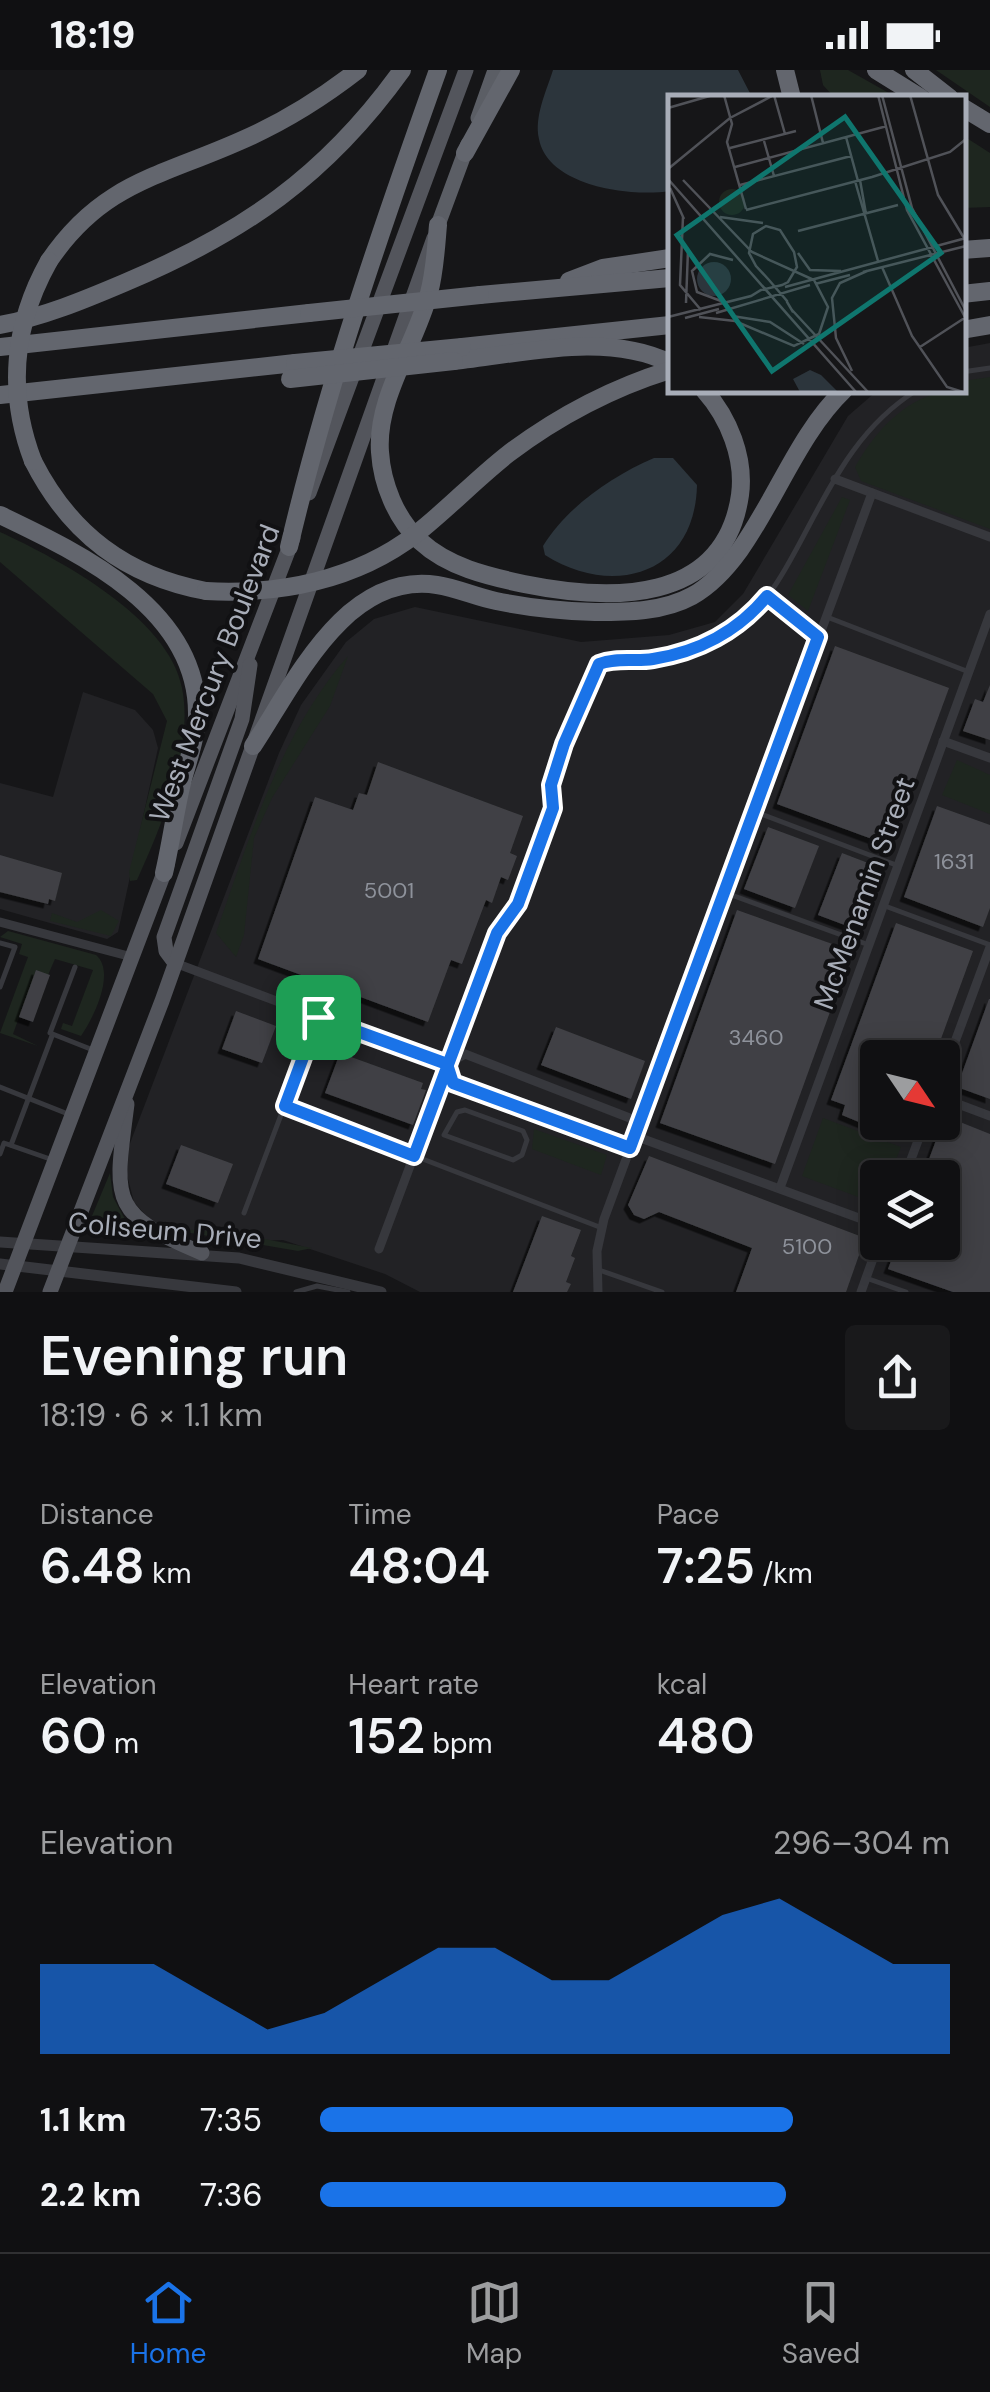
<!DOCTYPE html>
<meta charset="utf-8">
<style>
body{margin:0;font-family:"DM Sans",sans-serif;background:#19191b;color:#f1f3f6;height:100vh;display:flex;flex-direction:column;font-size:38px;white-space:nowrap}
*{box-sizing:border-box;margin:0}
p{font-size:32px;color:#9c9d9f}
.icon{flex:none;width:55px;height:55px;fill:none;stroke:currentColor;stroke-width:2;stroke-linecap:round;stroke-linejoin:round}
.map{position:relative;height:1222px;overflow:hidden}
.side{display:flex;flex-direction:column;background:#101012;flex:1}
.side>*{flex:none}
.needle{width:65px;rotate:125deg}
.fabs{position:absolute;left:860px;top:970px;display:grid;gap:20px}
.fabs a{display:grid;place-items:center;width:100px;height:100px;border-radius:10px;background:#101012;box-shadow:0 5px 25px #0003,0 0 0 2px #303032;font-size:50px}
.pin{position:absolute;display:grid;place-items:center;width:85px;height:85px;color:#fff;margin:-42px;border-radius:20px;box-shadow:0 5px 15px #0006}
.round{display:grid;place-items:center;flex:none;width:105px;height:105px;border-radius:10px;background:#19191b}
.headline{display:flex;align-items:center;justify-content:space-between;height:170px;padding:0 40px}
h1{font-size:55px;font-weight:600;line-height:75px}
.metrics{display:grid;grid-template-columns:repeat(3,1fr);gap:15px;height:170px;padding:10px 40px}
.metrics div{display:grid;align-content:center}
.metrics b{font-size:50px;font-weight:600}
.metrics small{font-size:28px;font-weight:400}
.metrics p{font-size:28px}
.chart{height:280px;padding:20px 40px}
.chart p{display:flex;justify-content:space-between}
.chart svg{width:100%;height:180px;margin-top:10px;fill:#1a73e8;opacity:.7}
ul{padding:0 40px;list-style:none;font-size:32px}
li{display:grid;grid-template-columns:160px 120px 1fr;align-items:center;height:75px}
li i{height:25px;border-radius:12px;background:#1a73e8}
.status{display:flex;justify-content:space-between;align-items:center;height:70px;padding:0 50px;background:#101012;direction:ltr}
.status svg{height:28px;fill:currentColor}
.dock{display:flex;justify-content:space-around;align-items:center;height:140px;border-top:2px solid #303032;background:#101012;font-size:28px;color:#9c9d9f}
.dock a{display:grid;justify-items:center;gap:5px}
.dock .active{color:#1a73e8}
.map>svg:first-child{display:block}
</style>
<div class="status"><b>18:19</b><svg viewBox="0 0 49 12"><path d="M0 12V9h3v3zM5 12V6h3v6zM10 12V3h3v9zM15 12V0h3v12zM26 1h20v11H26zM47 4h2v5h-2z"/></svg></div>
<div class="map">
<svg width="990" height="1222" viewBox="0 0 990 1222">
<defs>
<filter id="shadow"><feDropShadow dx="-4.5" dy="4.5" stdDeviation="0" flood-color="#0009"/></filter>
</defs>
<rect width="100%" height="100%" fill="#161618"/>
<g fill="#222225" fill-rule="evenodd">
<path d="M 990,273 L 990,1222 L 420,1222 L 385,1204 L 283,1170 L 255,1171 L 167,1158 L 149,1149 L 134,1132 L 127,1105 L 129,1076 L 279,683 L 301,635 L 346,572 L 374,549 L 415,537 L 581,572 L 669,565 L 715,552 L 743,524 L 848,346 L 878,320 L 962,320 L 963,278 ZM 878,988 L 942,988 L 942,1052 L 878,1052 ZM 878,1108 L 942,1108 L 942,1172 L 878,1172 Z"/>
<path d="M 83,622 L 135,640 L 153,660 L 158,678 L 118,862 L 107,869 L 0,839 L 0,713 L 53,727 Z"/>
</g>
<g fill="#1e261f">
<path d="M 820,0 L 848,0 L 896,27 L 834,27 L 823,15 Z"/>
<path d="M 936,0 L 990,0 L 990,37 Z"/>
<path d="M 962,65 L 990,83 L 990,137 L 963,138 Z"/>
<path d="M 990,307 L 990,459 L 861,411 L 855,397 C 878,356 913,320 962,320 L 963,311 Z"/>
<path d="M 842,427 L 850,430 L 808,541 L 788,525 Z"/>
<path d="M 0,462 C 59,489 169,548 182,618 C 194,678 162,755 137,810 L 130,811 L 129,802 L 167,651 L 153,624 L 0,492 Z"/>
<path d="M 348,586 L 330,636 L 272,728 L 254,768 L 244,865 L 236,887 L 216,863 C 250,767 280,664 348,586 Z"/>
<path d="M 957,690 L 990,705 L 990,744 L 942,725 Z"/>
<path d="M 101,840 L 119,851 L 111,866 L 50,851 L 52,843 L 77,852 Z"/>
<path d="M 8,861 L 96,885 C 116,902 94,947 81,966 L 61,959 L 63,953 L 72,956 L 93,900 L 55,889 L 48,905 L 36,901 L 13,964 L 38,976 L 0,963 L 28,887 L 19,884 L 22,874 L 0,867 Z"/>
<path d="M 823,1048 L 901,1077 L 889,1107 L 878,1108 L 877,1134 L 802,1106 Z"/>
<path d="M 534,1059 L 607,1085 L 601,1105 L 532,1079 Z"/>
<path d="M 110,1103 L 113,1127 L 127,1153 L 104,1155 L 92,1146 Z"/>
<path d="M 161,1158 L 227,1162 L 312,1178 L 298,1181 Z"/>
</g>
<g fill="#2c353c">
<path d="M 553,0 L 738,0 L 752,27 L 670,28 L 670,121 C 632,127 548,117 539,69 C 534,47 546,22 553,0 Z"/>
<path d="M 654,388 L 673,388 L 697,415 C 695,505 613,528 545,485 L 543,476 C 568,436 612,406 654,388 Z"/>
</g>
<g fill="#404145" filter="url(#shadow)">
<path d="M 835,576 L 949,618 L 891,776 L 777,734 Z"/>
<path d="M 990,615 L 990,670 L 963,661 L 975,629 L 983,632 Z"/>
<path d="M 378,692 L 523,746 L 510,783 L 517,786 L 508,810 L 501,807 L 492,833 L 486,830 L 462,894 L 451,890 L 428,952 L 258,889 L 315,727 L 353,740 L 359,723 L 367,725 Z"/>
<path d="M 937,736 L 990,755 L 990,838 L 983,857 L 904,827 Z"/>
<path d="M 768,757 L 819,776 L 795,838 L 744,819 Z"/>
<path d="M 842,783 L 881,798 L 858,860 L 818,845 Z"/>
<path d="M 0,785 L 62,803 L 55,831 L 49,829 L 48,834 L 0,822 Z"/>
<path d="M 737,840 L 852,881 L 775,1094 L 660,1053 Z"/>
<path d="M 896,853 L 973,881 L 934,988 L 878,988 L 878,1060 L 842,1045 L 845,1035 L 831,1030 Z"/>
<path d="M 36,900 L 50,905 L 33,952 L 19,947 Z"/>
<path d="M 989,929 L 990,929 L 990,1029 L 957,1017 Z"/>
<path d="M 236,941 L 276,956 L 262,993 L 222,979 Z"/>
<path d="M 556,957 L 645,991 L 631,1029 L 541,995 Z"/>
<path d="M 340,983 L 423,1013 L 421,1019 L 426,1020 L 413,1055 L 325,1023 Z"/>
<path d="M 945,1046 L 990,1064 L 990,1222 L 953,1222 L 888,1199 L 898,1172 L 942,1172 L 942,1108 L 922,1108 Z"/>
<path d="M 181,1075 L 233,1094 L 218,1133 L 166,1114 Z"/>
<path d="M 649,1086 L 865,1168 L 846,1222 L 736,1222 L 752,1178 L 659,1142 L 644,1149 L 634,1145 L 628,1135 Z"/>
<path d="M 542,1146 L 581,1160 L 571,1186 L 575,1188 L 566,1212 L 571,1214 L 567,1222 L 513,1222 Z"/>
</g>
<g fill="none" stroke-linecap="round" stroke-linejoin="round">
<g stroke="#37383d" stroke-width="5">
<path d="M 962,302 L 990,298"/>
<path d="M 767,526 L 818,567"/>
<path d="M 827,547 L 969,602"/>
<path d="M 593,602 C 608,582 656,590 680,583 C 705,575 728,564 748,547 C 769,529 784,502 797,478 C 830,417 856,358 917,320"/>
<path d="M 753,741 L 896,795"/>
<path d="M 726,823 L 869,875"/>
<path d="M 885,836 L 990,875"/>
<path d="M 0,873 L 15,877 L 0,917"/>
<path d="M 75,897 L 50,963 L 93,980"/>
<path d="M 0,1017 L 68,1044"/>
<path d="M 285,1036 L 602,1158"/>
<path d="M 465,1040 L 523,1061 L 527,1070 L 522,1085 L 513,1090 L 444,1065 L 457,1042 Z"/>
<path d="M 11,1075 L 52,966"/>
<path d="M 0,1084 L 4,1073 L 50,1089"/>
<path d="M 244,1143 L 318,947"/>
<path d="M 599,1200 L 662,1222"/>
<path d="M 866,1208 L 906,1222"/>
<path d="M 296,1222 L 317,1216 L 348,1222"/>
</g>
<g stroke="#37383d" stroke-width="9">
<path d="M 835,409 L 990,467"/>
<path d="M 943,671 L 990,688"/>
<path d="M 0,852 L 132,887"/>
<path d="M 175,893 L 447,995"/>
<path d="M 449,993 L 465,984 L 640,1052"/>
<path d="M 447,997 L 453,1013 L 630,1078"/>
<path d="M 942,1007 L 990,877"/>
<path d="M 942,1028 L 990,1046"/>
<path d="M 635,1066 L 878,1155"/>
<path d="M 904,1108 L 925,1052"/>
<path d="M 780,1118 L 990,544"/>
<path d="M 379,1179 L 497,863 L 519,834 L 546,760 L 553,738 L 551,715 L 592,603"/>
<path d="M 598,1222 L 597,1181 L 604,1149 L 872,423"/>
<path d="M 861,1222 L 879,1172"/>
</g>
<g stroke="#37383d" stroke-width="11">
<path d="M 0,1172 L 239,1188 L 381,1222"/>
<path d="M 0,1194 L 236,1222"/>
</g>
<g stroke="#53555c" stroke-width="15">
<path d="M 309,423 L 466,0"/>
<path d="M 176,773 L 293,468"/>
<path d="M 175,893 L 166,881 L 164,867 L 242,649 L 250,595"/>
<path d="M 127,1034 C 115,1129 107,1144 202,1183"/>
<path d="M 5,1222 L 167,795"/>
<path d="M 50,1222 L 162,931 L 434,168"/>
</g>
<g stroke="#5b5e65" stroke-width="15">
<path d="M 478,48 L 495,0"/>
<path d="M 438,155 L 468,74"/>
</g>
<g stroke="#63666e" stroke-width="18">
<path d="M 785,0 L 792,28"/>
<path d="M 876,0 L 921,28"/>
<path d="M 914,0 L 950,28"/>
<path d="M 962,37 L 990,54"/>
<path d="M 465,83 L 511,0"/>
<path d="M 438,155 C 436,177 435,201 429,223 C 416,274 376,327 380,382 C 382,414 396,449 420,471 C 448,497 487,506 524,514 C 608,531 724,536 740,425 C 745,388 729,348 704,320"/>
<path d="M 962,180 L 990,178"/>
<path d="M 49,191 C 102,113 159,107 240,71 C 282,53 322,28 358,0"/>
<path d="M 569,211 L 603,198 L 670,188"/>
<path d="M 962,224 L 990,221"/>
<path d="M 480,225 L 670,208"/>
<path d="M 0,255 C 43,247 84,230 124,213 C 243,163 326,106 402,0"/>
<path d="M 962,260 L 990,255"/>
<path d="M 0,277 L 309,243"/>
<path d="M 462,277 L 670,255"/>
<path d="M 454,291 C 522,284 606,261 670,293"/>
<path d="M 0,325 L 295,293"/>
<path d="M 33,391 C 70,464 126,506 206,521"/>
<path d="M 0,445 C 82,484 199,540 197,646 C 196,669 188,690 182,713 C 175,742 171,773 164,803"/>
<path d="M 289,477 C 327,315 382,157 438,0"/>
<path d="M 253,676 C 295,613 345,501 437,515 C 457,518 476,527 496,531 C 529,538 562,541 595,542 C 627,542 663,542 692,526 C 759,488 783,378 844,320"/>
</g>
<g stroke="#63666e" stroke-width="18">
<path d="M 309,243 L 480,225"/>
<path d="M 295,293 L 462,277"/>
<path d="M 290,309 L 454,291"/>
<path d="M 33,391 C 7,323 13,255 49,191"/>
<path d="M 206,521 C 280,525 356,510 416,464 C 448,439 476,409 508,384 C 557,347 612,318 670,300"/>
</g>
</g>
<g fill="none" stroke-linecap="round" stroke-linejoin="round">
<defs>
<path id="route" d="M 318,947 L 447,994 L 453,1013 L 630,1078 L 818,567 L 767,526 C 738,561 698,582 653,589 C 636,592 616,587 599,594 L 564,674 L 551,715 L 553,738 L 518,834 L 497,863 L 414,1086 L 285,1036 L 318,947"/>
</defs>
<use href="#route" stroke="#fff" stroke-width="20"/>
<use href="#route" stroke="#1a73e8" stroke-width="12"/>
</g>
<g text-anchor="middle" stroke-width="8" stroke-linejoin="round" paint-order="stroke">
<g font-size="22" fill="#8e929b">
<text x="954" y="799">1631</text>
<text x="389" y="828">5001</text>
<text x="756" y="975">3460</text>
<text x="807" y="1184">5100</text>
</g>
<g font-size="28" fill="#a8adb8" stroke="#111113">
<text transform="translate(214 603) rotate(-69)" y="10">West Mercury Boulevard</text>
<text transform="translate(864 823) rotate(-70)" y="10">McMenamin Street</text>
<text transform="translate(165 1160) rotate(5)" y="10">Coliseum Drive</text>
</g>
</g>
<g transform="translate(668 25)">
<rect width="298" height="298" fill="#161618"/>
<path d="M51 107a13 13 0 1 1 26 0a13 13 0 1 1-26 0Z" fill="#1e261f"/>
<path d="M29 184a17 17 0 1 1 34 0a17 17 0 1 1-34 0ZM 142,275 L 153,280 L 170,297 L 132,297 L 125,284 Z" fill="#2c353c"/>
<path fill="none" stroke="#505258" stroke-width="2.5" d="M 56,0 L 64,29 L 59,47 L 78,114M 106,0 L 117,39M 143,0 L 155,48M 210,0 L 239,115 L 298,224M 214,0 L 244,113 L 298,216M 242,0 L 270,100 L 296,143M 0,13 L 45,0M 178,42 L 190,86M 96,46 L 106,81M 62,53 L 128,36M 67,72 L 219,31M 0,74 L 62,23 L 106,0M 0,84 L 188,297M 15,85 L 84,157 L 146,185 L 160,212 L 151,239 L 126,251 L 67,226 L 31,222M 192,85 L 198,119M 187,86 L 210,166M 72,90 L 183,61M 2,93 L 16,124M 78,115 L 204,82 L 282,57 L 298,44M 15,122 L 12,190 L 33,215M 52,122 L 95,128M 130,136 L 230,110M 130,158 L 142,175 L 173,176M 214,172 L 244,241 L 279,292 L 295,297M 195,177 L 298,151M 147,189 L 182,180M 117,192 L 298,143M 53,206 L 29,197 L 24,176 L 42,159 L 65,165M 18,208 L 20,155M 124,215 L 200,297M 48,218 L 142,190M 64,221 L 102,227 L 136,249M 0,222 L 83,201 L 93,195 L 110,191 L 114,190 L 120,187 L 129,172 L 126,157 L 112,135 L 98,131 L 85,139 L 81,158 L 88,171 L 101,185 L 119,206 L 119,207 L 125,217M 17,223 L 51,214M 252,252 L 298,222M 184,276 L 168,243 L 164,203 L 172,188 L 199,176"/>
<path fill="#0f766e" fill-opacity="0.15" stroke="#0f766e" stroke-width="5" d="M 177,22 L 273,158 L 104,276 L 9,140 Z"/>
<rect width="298" height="298" fill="none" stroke="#a8adb8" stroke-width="5"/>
</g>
</svg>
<div class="fabs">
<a><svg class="needle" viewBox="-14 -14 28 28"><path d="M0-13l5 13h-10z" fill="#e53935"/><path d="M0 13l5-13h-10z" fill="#9c9d9f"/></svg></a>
<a><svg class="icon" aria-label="layers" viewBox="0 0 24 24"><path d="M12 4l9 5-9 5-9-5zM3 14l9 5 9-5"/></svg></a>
</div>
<div class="pin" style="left:318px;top:947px;background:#1e9e55"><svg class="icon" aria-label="arrive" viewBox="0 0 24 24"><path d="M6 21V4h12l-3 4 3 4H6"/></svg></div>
</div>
<section class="side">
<div class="headline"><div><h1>Evening run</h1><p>18:19 · 6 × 1.1 km</p></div><a class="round"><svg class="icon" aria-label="share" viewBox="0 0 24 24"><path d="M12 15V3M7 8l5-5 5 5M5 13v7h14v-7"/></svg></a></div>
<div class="metrics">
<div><p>Distance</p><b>6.48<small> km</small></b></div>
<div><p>Time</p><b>48:04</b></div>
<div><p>Pace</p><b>7:25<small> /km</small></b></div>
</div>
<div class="metrics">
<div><p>Elevation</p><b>60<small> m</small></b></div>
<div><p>Heart rate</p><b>152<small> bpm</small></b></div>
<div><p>kcal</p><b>480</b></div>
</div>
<div class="chart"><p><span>Elevation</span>296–304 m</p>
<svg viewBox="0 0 160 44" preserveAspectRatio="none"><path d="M0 44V22L10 22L20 22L30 30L40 38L50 34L60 26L70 18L80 18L90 26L100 26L110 18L120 10L130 6L140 14L150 22L160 22V44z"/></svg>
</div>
<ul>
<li><b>1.1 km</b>7:35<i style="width:75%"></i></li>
<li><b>2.2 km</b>7:36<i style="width:74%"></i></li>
</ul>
</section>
<nav class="dock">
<a class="active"><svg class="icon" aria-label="home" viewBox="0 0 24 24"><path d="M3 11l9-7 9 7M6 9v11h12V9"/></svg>Home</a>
<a><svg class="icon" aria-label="map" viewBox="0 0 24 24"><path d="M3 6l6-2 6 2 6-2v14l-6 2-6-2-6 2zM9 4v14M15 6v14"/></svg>Map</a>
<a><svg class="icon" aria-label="saved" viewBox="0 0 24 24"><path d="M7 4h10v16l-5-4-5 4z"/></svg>Saved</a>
</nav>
